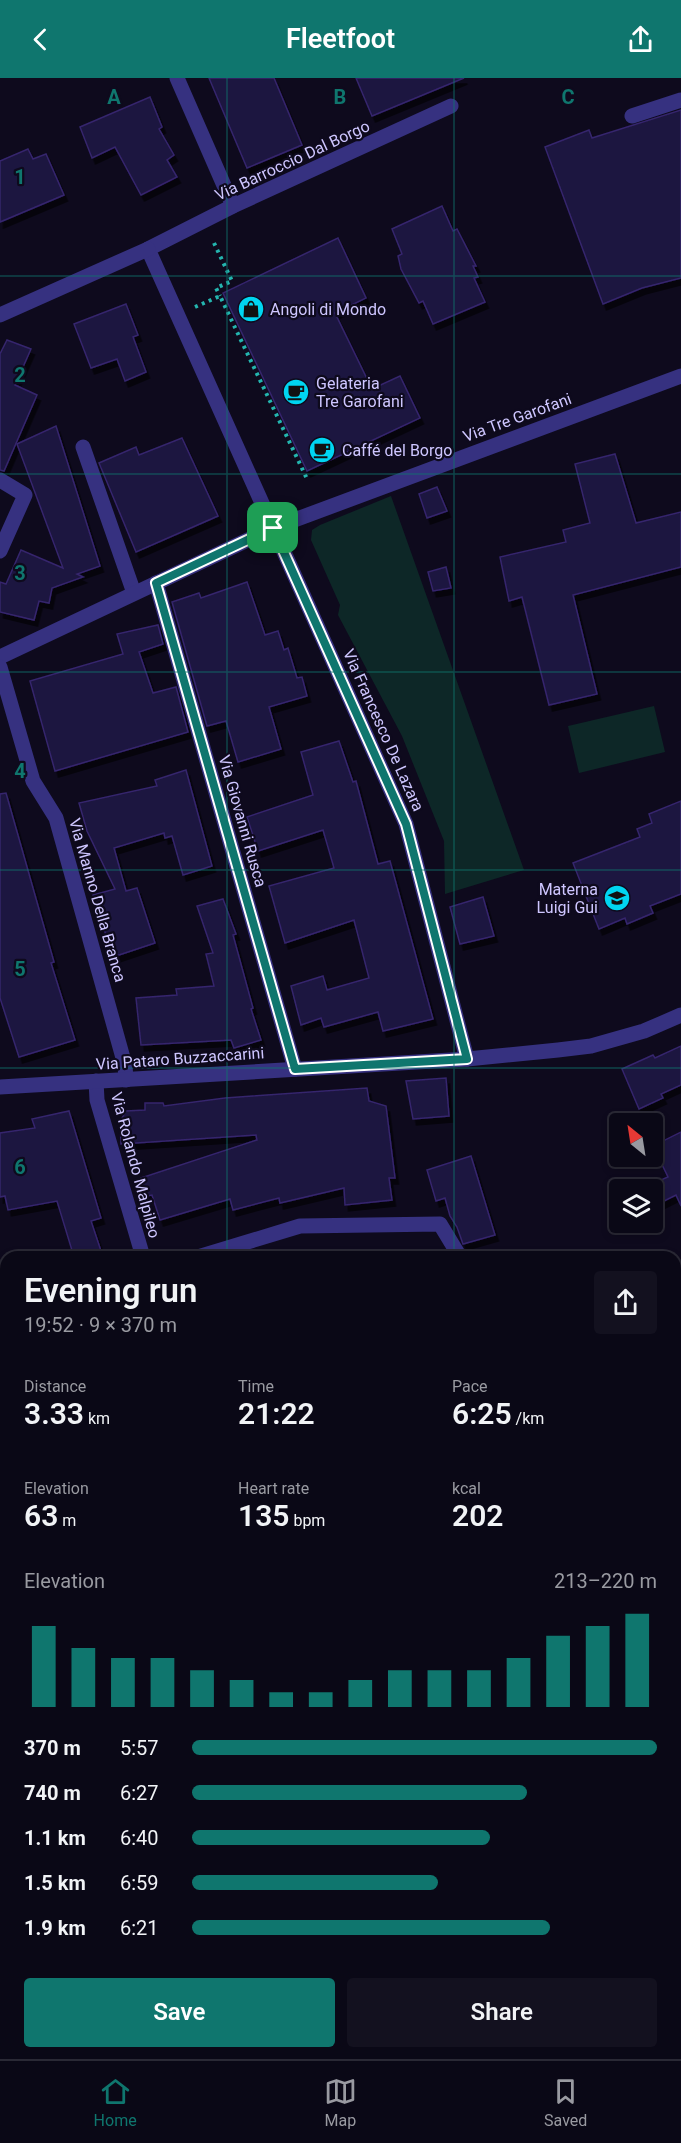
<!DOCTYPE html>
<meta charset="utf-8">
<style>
body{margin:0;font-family:Roboto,sans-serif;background:#13111f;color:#f1f3f6;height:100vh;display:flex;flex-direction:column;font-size:22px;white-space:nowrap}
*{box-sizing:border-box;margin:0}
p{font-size:20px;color:#999aa1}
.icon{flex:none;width:33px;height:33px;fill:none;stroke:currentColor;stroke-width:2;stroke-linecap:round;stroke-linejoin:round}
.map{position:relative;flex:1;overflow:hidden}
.drawer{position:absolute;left:0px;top:1173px;width:681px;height:808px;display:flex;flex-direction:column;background:#0a0816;border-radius:18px 18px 0 0;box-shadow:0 3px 9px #0003,0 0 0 2px #2a2935}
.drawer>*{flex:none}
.needle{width:39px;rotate:330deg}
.fabs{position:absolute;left:609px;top:1035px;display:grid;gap:12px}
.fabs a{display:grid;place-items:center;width:54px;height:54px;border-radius:6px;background:#0a0816;box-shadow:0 3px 9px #0003,0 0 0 2px #2a2935;font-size:30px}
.pin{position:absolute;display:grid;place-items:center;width:51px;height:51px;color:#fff;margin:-26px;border-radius:12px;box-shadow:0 3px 9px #0006}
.round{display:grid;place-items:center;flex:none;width:63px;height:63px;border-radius:6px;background:#13111f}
.summary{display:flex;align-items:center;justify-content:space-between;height:102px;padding:0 24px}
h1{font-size:33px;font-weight:600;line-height:45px}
.stats{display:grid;grid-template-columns:repeat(3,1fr);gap:9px;height:102px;padding:6px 24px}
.stats div{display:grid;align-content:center}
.stats b{font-size:30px;font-weight:600}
.stats small{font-size:16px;font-weight:400}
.stats p{font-size:16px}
.chart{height:168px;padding:12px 24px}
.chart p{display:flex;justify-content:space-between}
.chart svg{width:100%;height:108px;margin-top:6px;stroke:#0f766e;stroke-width:6}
.cta{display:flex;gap:12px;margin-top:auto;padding:12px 24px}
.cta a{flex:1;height:69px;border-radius:6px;background:#0f766e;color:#fff;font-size:24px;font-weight:600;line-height:69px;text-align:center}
.cta a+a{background:#13111f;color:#f1f3f6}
ul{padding:0 24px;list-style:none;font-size:20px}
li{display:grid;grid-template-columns:96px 72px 1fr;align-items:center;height:45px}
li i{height:15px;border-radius:8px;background:#0f766e}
header{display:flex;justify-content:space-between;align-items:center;height:78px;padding:0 24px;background:#0f766e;color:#fff;font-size:27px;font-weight:600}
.dock{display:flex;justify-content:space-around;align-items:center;height:84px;border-top:2px solid #2a2935;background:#0a0816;font-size:16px;color:#999aa1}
.dock a{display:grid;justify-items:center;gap:3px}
.dock .selected{color:#0f766e}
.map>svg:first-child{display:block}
</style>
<header><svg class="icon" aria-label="back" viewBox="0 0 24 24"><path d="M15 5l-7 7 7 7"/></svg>Fleetfoot<svg class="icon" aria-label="share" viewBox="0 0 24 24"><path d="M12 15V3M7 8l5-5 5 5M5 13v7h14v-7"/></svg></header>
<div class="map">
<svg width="681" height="1981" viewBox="0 0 681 1981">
<defs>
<filter id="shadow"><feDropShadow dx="3.5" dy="6" stdDeviation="0" flood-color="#0009"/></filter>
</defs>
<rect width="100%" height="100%" fill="#0e0a1d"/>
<g fill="#0d2727">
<path d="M 391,418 L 524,792 L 445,816 L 444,763 L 402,658 L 338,537 L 340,527 L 311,462 L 312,452 L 320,447 Z"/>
<path d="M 654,628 L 665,674 L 579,695 L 568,648 Z"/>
<path d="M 681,1584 L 681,1981 L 0,1981 L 0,1928 L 6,1926 L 6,1976 L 675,1976 L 675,1587 Z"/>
</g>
<g fill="#05183b">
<path d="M 681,1724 L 681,1942 L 675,1945 L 675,1727 Z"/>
<path d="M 158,1976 L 611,1976 L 599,1981 L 147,1981 Z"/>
</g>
<g fill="#1e153f" stroke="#35256d" stroke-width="1.5" filter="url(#shadow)">
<path d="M 209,0 L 274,0 L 302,67 L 247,90 Z"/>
<path d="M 356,0 L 464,0 L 372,38 Z"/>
<path d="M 150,19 L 162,49 L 159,51 L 174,77 L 167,82 L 177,99 L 141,117 L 115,69 L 92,80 L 80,49 Z"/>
<path d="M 681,32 L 681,200 L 642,210 L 603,226 L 545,69 L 589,52 L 592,60 Z"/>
<path d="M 28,71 L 33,81 L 46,76 L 64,117 L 0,144 L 0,83 Z"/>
<path d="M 442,128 L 453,153 L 457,151 L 476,188 L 473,188 L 478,199 L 474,200 L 485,224 L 433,246 L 423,223 L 419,225 L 401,191 L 398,178 L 402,176 L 392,151 Z"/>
<path d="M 338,160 L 366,220 L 335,235 L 372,311 L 400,298 L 420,340 L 307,393 L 223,215 Z"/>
<path d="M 126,226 L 138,257 L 133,259 L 146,294 L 125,303 L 117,281 L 91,290 L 74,246 Z"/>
<path d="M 7,262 L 31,271 L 15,307 L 37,317 L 4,393 L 0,392 L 0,276 Z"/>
<path d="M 56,348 L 100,488 L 77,496 L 83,499 L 52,510 L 49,525 L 39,523 L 34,542 L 0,534 L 0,504 L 6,506 L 21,472 L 63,490 L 17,366 Z"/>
<path d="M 182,360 L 218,438 L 136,474 L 99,385 L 136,369 L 139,377 Z"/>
<path d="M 615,376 L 636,445 L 681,434 L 681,489 L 573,517 L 597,616 L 549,627 L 522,519 L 509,523 L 500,479 L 566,464 L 563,452 L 590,445 L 575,386 Z"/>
<path d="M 437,409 L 447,433 L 427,440 L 419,416 Z"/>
<path d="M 446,489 L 451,510 L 433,513 L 428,494 Z"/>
<path d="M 247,504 L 265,557 L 278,553 L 284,572 L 288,570 L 297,600 L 302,599 L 307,618 L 269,629 L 281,671 L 238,684 L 226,643 L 207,648 L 172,524 L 199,515 L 201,520 Z"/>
<path d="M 158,547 L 163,566 L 139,574 L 153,615 L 176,609 L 188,654 L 55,693 L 30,603 L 123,576 L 117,556 Z"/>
<path d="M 339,663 L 353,704 L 356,703 L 378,786 L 390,783 L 433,941 L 383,953 L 378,934 L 324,949 L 321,940 L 301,947 L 291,908 L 323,898 L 327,912 L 369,900 L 354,842 L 285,865 L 269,808 L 334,790 L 323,752 L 258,773 L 247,739 L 313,717 L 301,674 Z"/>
<path d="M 186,692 L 212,788 L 183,797 L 172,758 L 165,760 L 164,755 L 114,770 L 126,813 L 137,810 L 155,865 L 113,879 L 93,817 L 115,811 L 87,753 L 79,725 L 157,708 L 155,702 Z"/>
<path d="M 6,715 L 54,884 L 51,885 L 75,962 L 19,979 L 0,920 L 0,716 Z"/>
<path d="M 681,723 L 681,816 L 650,828 L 653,835 L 627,846 L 625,840 L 599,851 L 573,785 L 640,759 L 637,751 L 652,745 L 649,736 Z"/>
<path d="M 483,819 L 494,858 L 460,866 L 450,829 Z"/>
<path d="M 223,821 L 236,856 L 233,857 L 253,930 L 251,931 L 261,962 L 234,970 L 231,962 L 141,967 L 136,920 L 177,917 L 176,911 L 214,908 L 206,876 L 213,875 L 197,828 Z"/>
<path d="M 681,968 L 681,1007 L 661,1016 L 663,1020 L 639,1031 L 622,991 L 653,977 L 655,980 Z"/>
<path d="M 446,1000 L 449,1038 L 413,1041 L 406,1003 Z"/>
<path d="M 367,1010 L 369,1023 L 386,1028 L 395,1100 L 389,1100 L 392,1122 L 345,1127 L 344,1110 L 280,1125 L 279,1120 L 233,1132 L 230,1121 L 160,1142 L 152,1117 L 147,1118 L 141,1100 L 257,1062 L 256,1057 L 121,1066 L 120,1044 L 126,1033 L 145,1032 L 145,1025 L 163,1025 L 164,1028 L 225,1020 Z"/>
<path d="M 69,1033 L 101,1140 L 91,1143 L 103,1179 L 74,1179 L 57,1123 L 8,1132 L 5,1118 L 0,1119 L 0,1055 L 35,1050 L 32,1041 Z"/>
<path d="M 681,1054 L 681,1128 L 676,1117 L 658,1126 L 650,1107 L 668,1099 L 653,1068 Z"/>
<path d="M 471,1078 L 495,1157 L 463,1166 L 457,1149 L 450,1138 L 445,1120 L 436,1123 L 427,1092 Z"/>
</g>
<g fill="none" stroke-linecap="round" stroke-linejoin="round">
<g stroke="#24b5af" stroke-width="4" stroke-dasharray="3 4.5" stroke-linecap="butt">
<path d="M 214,165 L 232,203 L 216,210 L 220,218"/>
<path d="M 195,229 L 220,218 L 308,403"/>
<path d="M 675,1596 L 681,1594"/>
<path d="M 675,1671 L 681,1668"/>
<path d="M 0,1934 L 6,1931"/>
<path d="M 0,1953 L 6,1949"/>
<path d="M 21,1981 L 33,1976"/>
</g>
<g stroke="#363180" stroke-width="15">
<path d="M 177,0 L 233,128"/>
<path d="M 451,28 L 233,128 L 148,171 L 406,746 L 467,981"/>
<path d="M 632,38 L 681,22"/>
<path d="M 0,237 L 148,171"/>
<path d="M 83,369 L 134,515"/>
<path d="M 0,402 L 25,417 L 0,473"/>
<path d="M 156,505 L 295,991"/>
<path d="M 0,579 L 273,450 L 681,298"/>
<path d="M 0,589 L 33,703 L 56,740 L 125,987 L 126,1002"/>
<path d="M 96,1003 L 97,1022 L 143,1179"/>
<path d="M 0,1009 L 467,981 L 558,972 L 591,968 L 644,953 L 681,937"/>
<path d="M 198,1179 L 300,1148 L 440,1146 L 460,1179"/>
<path d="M 0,1249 L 6,1248"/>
<path d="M 0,1496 L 6,1496"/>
<path d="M 0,1779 L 6,1779"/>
</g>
</g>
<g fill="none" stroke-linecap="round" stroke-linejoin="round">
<defs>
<path id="route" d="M 273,450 L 406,746 L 467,981 L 295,991 L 156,505 Z"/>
</defs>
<use href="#route" stroke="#fff" stroke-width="12"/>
<use href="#route" stroke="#0f766e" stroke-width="8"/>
</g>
<path fill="none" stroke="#0f766e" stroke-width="1.5" stroke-opacity="0.55" d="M 227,0 L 227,1179M 454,0 L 454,1179M 0,198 L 681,198M 0,396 L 681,396M 0,594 L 681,594M 0,792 L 681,792M 0,990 L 681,990M 0,1189 L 6,1189M 675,1189 L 681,1189M 0,1387 L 6,1387M 675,1387 L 681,1387M 0,1585 L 6,1585M 675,1585 L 681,1585M 0,1783 L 6,1783M 675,1783 L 681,1783M 227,1976 L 227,1981M 454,1976 L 454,1981"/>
<defs>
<symbol id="shop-disc" viewBox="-11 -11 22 22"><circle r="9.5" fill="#00d5f1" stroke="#0e0a1d"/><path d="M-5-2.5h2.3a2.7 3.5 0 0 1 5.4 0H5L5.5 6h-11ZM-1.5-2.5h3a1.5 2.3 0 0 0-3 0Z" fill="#111"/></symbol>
<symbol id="cafe-disc" viewBox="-11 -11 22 22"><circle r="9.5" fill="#00d5f1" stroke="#0e0a1d"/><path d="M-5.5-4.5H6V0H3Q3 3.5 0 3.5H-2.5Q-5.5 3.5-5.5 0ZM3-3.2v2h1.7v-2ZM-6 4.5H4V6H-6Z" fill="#111"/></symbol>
<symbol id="school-disc" viewBox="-11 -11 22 22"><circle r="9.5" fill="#00d5f1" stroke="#0e0a1d"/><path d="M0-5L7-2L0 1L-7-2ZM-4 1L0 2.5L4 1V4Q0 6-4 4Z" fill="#111"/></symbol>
</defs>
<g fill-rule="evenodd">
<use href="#shop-disc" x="236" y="216" width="30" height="30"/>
<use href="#cafe-disc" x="281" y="299" width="30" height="30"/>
<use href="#cafe-disc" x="307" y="357" width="30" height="30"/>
<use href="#school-disc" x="602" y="805" width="30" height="30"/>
</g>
<g text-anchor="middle" stroke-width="4.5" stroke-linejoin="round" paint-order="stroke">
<g font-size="16" fill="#cec6ff" stroke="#0e0a1d">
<text transform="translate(292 82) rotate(-25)" y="6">Via Barroccio Dal Borgo</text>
<text transform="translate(517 339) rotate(-20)" y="6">Via Tre Garofani</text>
<text transform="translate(384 652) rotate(66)" y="6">Via Francesco De Lazara</text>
<text transform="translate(243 743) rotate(74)" y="6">Via Giovanni Rusca</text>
<text transform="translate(98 822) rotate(74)" y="6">Via Manno Della Branca</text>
<text transform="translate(180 980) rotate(-4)" y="6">Via Pataro Buzzaccarini</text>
<text transform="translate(136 1087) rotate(75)" y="6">Via Rolando Malpileo</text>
</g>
<g font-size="16" fill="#cec6ff" stroke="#0e0a1d" text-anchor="start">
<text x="270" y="237">Angoli di Mondo</text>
<text x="316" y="311">Gelateria<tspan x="316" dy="18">Tre Garofani</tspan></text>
<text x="342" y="378">Caffé del Borgo</text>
<text x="598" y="817" text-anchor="end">Materna<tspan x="598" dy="18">Luigi Gui</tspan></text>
</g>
</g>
<g font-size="20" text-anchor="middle" font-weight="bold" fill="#0f766e" stroke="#0e0a1d" stroke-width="4.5" stroke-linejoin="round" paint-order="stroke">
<text x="114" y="26">A</text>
<text x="340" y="26">B</text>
<text x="568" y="26">C</text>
<text x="20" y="106">1</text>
<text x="20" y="304">2</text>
<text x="20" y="502">3</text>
<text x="20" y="700">4</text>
<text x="20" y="898">5</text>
<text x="20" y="1096">6</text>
</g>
</svg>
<div class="fabs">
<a><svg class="needle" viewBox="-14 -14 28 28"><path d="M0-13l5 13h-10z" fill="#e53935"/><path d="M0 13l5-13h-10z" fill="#999aa1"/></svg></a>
<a><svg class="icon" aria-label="layers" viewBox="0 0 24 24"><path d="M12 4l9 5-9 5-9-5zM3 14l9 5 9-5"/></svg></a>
</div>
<div class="pin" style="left:273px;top:450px;background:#1e9e55"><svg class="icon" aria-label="arrive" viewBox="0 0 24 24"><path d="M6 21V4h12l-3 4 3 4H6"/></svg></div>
<section class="drawer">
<div class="summary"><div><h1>Evening run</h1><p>19:52 · 9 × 370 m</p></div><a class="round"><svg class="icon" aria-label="share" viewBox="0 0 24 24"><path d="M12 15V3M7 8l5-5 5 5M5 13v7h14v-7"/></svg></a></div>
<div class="stats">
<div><p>Distance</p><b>3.33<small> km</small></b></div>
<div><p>Time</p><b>21:22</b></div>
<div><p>Pace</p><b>6:25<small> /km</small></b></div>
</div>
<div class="stats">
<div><p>Elevation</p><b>63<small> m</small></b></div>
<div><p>Heart rate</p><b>135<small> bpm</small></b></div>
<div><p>kcal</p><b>202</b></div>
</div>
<div class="chart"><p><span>Elevation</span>213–220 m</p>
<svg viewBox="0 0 160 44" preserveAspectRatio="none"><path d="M5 44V11M15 44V20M25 44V24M35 44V24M45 44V29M55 44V33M65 44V38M75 44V38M85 44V33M95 44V29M105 44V29M115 44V29M125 44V24M135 44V15M145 44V11M155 44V6"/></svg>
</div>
<ul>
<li><b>370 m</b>5:57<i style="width:100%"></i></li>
<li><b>740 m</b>6:27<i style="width:72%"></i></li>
<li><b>1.1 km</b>6:40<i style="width:64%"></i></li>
<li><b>1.5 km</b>6:59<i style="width:53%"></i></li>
<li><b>1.9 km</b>6:21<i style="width:77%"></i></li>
</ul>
<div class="cta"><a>Save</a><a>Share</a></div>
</section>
</div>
<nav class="dock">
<a class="selected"><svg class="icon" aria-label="home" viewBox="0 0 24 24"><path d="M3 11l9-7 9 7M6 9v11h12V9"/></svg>Home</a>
<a><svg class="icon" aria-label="map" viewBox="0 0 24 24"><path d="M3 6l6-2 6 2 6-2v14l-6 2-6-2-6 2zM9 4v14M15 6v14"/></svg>Map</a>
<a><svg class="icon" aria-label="saved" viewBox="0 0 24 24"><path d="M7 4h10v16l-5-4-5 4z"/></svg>Saved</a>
</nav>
